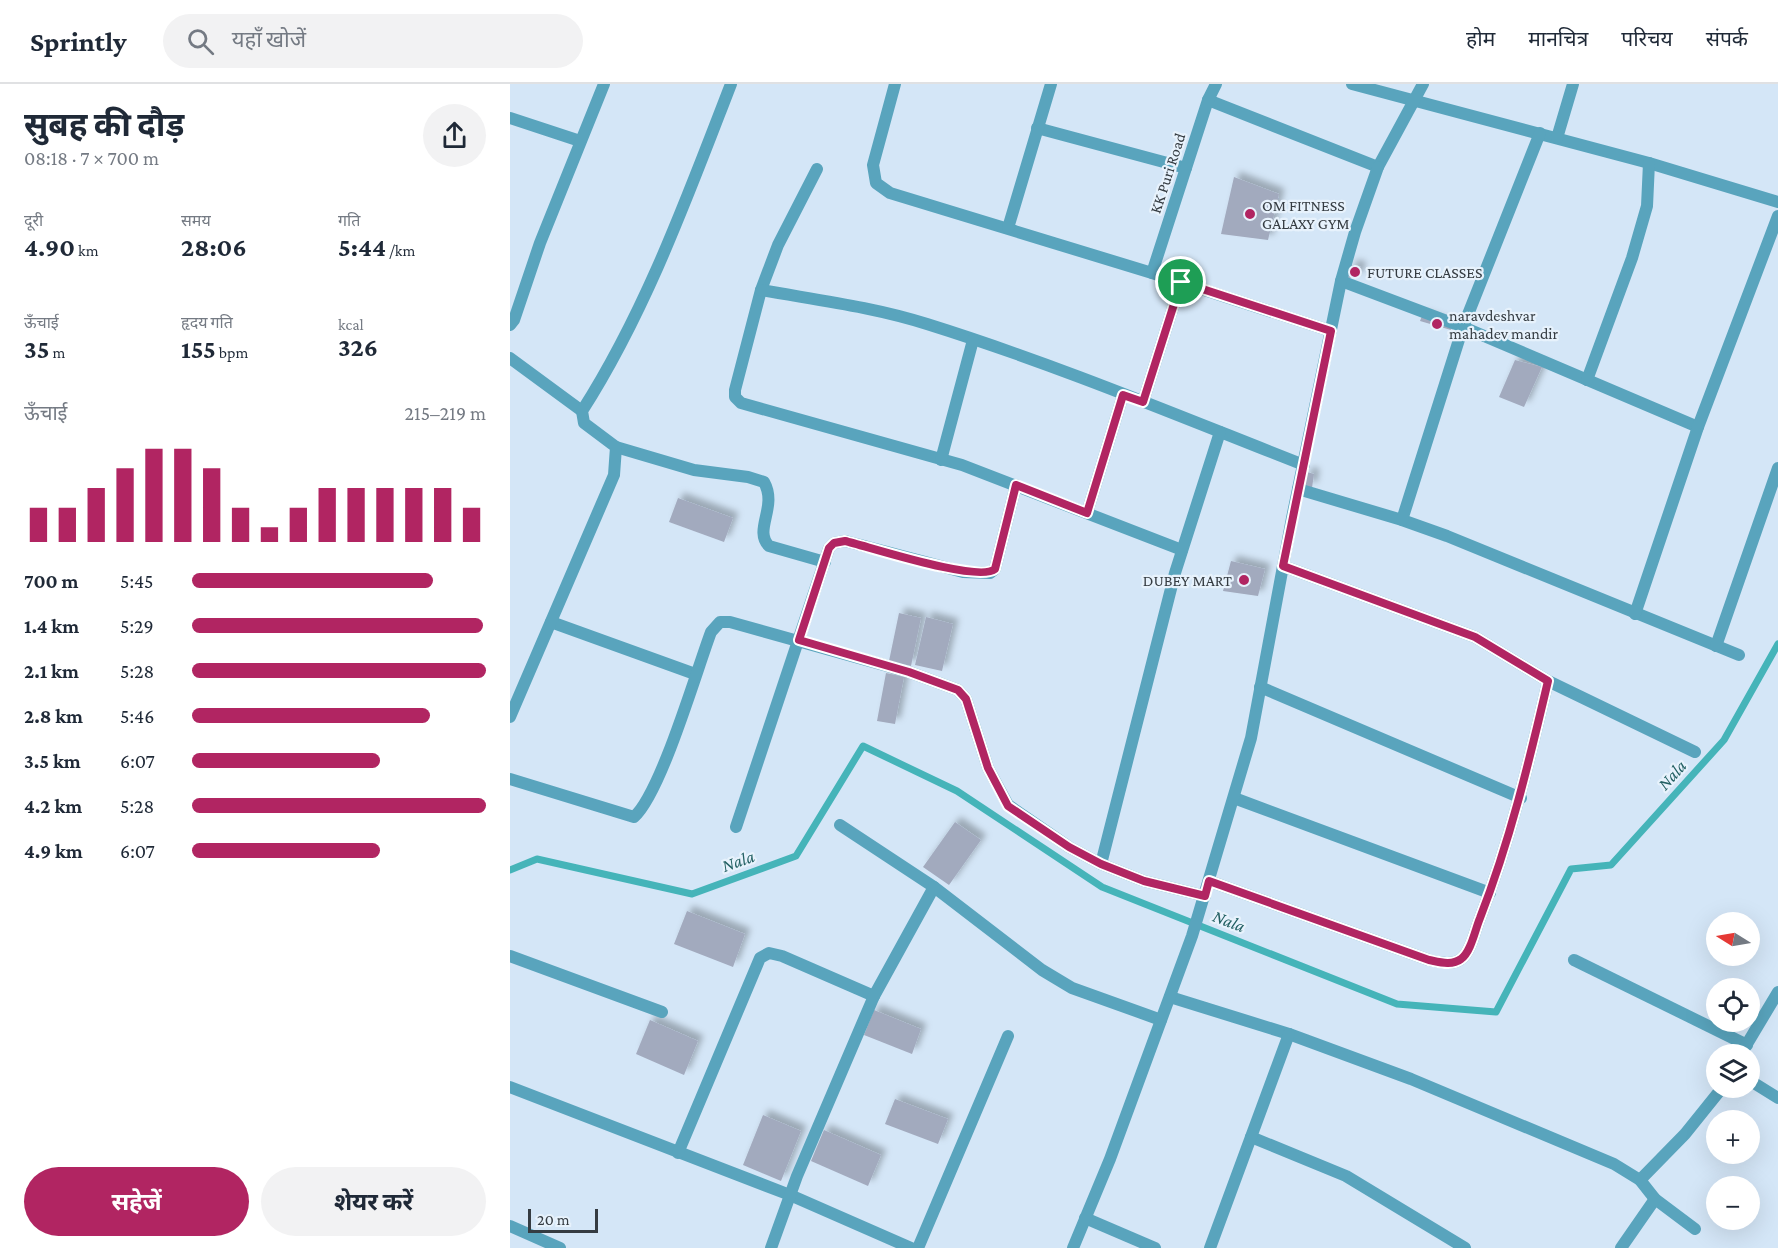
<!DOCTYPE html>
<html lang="hi">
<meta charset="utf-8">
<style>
body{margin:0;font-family:"Crimson Pro","Noto Sans Devanagari",serif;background:#f2f2f3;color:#1f2937;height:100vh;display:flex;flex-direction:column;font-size:22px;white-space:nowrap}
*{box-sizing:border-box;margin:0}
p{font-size:20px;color:#747a83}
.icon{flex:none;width:33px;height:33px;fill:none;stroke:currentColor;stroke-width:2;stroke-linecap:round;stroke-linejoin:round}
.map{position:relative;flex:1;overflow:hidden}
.drawer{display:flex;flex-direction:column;background:#fff;width:510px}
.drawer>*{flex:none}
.needle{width:39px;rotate:281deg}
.buttons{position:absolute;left:1196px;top:828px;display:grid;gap:12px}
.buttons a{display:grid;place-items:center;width:54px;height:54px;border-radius:50%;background:#fff;box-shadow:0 6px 24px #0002;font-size:30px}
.scale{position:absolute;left:18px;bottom:15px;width:70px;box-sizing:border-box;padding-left:6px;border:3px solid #353c42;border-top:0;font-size:16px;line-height:21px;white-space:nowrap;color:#353c42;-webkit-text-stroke:4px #e7f2fc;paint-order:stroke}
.pin{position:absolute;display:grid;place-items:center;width:51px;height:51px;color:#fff;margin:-26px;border:3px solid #fff;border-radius:50%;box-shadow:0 2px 6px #0007}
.round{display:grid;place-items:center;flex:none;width:63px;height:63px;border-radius:32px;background:#f2f2f3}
.overview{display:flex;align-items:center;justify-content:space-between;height:102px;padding:0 24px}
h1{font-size:33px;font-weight:700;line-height:45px}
.figures{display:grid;grid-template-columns:repeat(3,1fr);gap:9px;height:102px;padding:6px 24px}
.figures div{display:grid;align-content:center}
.figures b{font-size:26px;font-weight:700}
.figures small{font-size:16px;font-weight:400}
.figures p{font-size:16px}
.chart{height:168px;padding:12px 24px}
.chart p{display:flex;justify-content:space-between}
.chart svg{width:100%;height:108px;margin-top:6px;stroke:#b12562;stroke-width:6}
.cta{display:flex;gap:12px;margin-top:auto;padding:12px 24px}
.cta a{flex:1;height:69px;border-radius:36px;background:#b12562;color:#fff;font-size:24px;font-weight:700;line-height:69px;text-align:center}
.cta a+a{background:#f2f2f3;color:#1f2937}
ul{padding:0 24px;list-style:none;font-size:20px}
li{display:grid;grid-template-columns:96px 72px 1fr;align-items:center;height:45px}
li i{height:15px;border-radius:8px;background:#b12562}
header{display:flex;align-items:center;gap:36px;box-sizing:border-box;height:84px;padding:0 30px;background:#fff;border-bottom:2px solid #e0e1e3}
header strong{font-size:28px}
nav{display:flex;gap:33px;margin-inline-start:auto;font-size:21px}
.search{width:420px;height:54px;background:#f2f2f3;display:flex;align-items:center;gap:15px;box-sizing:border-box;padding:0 21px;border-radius:33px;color:#747a83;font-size:22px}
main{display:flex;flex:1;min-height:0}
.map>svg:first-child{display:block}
</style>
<header>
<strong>Sprintly</strong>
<div class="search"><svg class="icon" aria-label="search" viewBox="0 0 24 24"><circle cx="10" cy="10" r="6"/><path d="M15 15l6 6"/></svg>यहाँ खोजें</div>
<nav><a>होम</a><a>मानचित्र</a><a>परिचय</a><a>संपर्क</a></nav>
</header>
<main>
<section class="drawer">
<div class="overview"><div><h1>सुबह की दौड़</h1><p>08:18 · 7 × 700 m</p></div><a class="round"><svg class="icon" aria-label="share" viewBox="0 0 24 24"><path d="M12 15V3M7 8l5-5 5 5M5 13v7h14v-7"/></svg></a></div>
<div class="figures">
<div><p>दूरी</p><b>4.90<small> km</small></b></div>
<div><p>समय</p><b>28:06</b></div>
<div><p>गति</p><b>5:44<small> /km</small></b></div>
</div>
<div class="figures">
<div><p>ऊँचाई</p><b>35<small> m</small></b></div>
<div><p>हृदय गति</p><b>155<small> bpm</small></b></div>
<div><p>kcal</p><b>326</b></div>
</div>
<div class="chart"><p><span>ऊँचाई</span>215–219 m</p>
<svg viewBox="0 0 160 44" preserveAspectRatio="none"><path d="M5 44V30M15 44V30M25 44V22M35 44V14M45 44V6M55 44V6M65 44V14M75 44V30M85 44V38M95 44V30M105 44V22M115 44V22M125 44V22M135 44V22M145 44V22M155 44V30"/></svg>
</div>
<ul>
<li><b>700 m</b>5:45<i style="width:82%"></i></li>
<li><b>1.4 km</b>5:29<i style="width:99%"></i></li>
<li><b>2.1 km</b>5:28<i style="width:100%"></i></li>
<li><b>2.8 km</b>5:46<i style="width:81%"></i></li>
<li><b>3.5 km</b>6:07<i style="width:64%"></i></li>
<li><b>4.2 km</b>5:28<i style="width:100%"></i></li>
<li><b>4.9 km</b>6:07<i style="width:64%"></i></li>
</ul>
<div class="cta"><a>सहेजें</a><a>शेयर करें</a></div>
</section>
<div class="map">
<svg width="1268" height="1164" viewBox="0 0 1268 1164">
<defs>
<filter id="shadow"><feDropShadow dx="5.5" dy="-5.5" stdDeviation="3" flood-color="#0004"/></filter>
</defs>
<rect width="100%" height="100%" fill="#d4e6f7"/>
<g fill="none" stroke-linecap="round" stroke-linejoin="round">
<path stroke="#45b4b9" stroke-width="7" d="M 0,786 L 27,775 L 182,810 L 286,772 L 353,662 L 447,707 L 592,803 L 887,920 L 986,928 L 1061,785 L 1101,781 L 1214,656 L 1268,560"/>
</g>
<g fill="#a2aabe" filter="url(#shadow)">
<path d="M 724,93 L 769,110 L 758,156 L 711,150 Z"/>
<path d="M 841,181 L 851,183 L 848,193 L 838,194 Z"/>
<path d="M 912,232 L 942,243 L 941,246 L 910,237 Z"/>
<path d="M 1005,276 L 1032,283 L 1014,323 L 989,313 Z"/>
<path d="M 797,388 L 804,390 L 802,404 L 793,401 Z"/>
<path d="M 168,414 L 223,434 L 214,458 L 159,438 Z"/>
<path d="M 721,477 L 755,485 L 748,512 L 713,507 Z"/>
<path d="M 389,529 L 411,534 L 401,582 L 379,577 Z"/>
<path d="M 416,533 L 443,540 L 432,587 L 405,581 Z"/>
<path d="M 376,589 L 394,593 L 385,640 L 367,637 Z"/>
<path d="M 445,738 L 471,756 L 439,801 L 413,783 Z"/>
<path d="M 177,827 L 235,850 L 223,883 L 164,860 Z"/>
<path d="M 364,926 L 411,945 L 402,970 L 354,951 Z"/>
<path d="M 140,936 L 188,957 L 174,991 L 126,970 Z"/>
<path d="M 385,1015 L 438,1035 L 428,1060 L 375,1040 Z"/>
<path d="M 253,1031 L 291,1047 L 271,1097 L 233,1081 Z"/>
<path d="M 314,1046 L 371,1071 L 358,1102 L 301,1077 Z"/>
</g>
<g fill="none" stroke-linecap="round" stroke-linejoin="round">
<g stroke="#59a4bd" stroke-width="12">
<path d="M 385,0 L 363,81 L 366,99 L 380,109 L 642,189 L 821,247"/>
<path d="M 842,0 L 1139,79 L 1268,118"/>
<path d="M 698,16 L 868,83 L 913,0"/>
<path d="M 0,34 L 70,57"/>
<path d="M 527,44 L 676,84"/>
<path d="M 1047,54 L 1063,0"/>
<path d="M 307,85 L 268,161 L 251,206 L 225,306 L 225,313 L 231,319 L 452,381 L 672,466"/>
<path d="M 498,144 L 541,0"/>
<path d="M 642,189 L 698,16 L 706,0"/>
<path d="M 831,197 L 953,243 L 1188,343"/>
<path d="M 251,206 C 307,216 364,223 417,240 C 545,280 669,332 794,381"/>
<path d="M 0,241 L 4,236 L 30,159 L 94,0"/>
<path d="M 0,274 L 72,327"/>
<path d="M 1077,296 L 1122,174 L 1137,122 L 1139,79"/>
<path d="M 633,318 L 671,198"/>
<path d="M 106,363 L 184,386 L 238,393 L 254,398 C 268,423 243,446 259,462 L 315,478"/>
<path d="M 431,376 L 463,256"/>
<path d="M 788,405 L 892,436 L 937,452 L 1229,571"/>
<path d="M 577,429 L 613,311"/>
<path d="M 892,436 L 953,243 L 1030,49"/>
<path d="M 773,482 L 965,553 L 1038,597 L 1185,668"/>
<path d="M 1125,530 L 1188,343 L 1268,132"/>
<path d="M 41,538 L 185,590"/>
<path d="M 1206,562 L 1268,384"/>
<path d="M 750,603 L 1011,714"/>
<path d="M 0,633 L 104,391 L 106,363 L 74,339 L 72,327 C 136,227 178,111 221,0"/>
<path d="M 0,695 L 124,733 C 151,709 186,588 201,548 L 210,538 L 220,538 L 399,588 L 448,606 L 456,615 L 478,684 L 498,721 L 559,763 L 591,780 L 634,797 L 695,812"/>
<path d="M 724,714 L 980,809"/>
<path d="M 330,741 L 424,803 L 532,886 L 562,904 L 651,936"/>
<path d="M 226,743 L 319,464 L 324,459 L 335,457 L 453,488 L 480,489 L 485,485 L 506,401"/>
<path d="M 591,780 L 665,489 L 710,348"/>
<path d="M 699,797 L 919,876 C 928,878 942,882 951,875 C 961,868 965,846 970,834 C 1000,757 1019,678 1038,597"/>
<path d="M 0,872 L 152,928"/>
<path d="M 1064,876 L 1237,961"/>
<path d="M 660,913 L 779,950 L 901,995 L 1104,1080 L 1130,1096 L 1145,1115 L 1185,1145"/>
<path d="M 1231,970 L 1268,908"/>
<path d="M 1239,996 L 1268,1014"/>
<path d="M 0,1003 L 280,1111 L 401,1164"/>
<path d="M 741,1053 L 836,1092 L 955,1164"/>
<path d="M 168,1069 L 250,874 L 259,869 L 272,872 L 364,912"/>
<path d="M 1130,1096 L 1175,1050 L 1212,1004"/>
<path d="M 575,1134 L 645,1164"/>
<path d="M 0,1142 L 50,1164"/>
<path d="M 261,1164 L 287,1092 L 364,912 L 424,803"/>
<path d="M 408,1164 L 498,952"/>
<path d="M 563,1164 L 600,1075 L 682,852 L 741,654 L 782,434 L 831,197 L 845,148 L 868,83"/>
<path d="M 700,1164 L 779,950"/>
<path d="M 1111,1164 L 1145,1115"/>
</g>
</g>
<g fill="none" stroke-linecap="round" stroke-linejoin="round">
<defs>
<path id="route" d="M 671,198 L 821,247 L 773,482 L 965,553 L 1038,597 C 1019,678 1000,757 970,834 C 965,846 961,868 951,875 C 942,882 929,878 919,876 L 699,797 L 695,812 L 634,797 L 591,780 L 559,763 L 498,722 L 478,684 L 456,615 L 448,606 L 399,588 L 289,556 L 319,464 L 324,459 L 335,457 C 360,463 469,499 485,485 L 506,401 L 577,429 L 613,311 L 633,318 Z"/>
</defs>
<use href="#route" stroke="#fff" stroke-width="12"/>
<use href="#route" stroke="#b12562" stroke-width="8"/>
</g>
<g fill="#b12562" stroke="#e7f2fc" stroke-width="2">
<circle cx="740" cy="130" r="6"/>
<circle cx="845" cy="188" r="6"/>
<circle cx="927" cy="240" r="6"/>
<circle cx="734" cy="496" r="6"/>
</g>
<g text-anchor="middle" stroke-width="4.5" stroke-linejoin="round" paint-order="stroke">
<g font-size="16" fill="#353c42" stroke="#e7f2fc">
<text transform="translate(657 89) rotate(-72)" y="6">KK Puri Road</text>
</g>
<g font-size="16" fill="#353c42" stroke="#e7f2fc" text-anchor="start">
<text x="752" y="127">OM FITNESS<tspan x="752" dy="18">GALAXY GYM</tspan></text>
<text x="857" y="194">FUTURE CLASSES</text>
<text x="939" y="237">naravdeshvar<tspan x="939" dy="18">mahadev mandir</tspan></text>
<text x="722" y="502" text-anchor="end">DUBEY MART</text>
</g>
<g font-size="18" font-style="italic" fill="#236063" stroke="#e7f2fc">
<text transform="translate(1162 691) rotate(-48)" y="6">Nala</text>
<text transform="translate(228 777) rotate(-20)" y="6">Nala</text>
<text transform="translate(719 837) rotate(21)" y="6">Nala</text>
</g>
</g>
</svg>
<div class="buttons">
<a><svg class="needle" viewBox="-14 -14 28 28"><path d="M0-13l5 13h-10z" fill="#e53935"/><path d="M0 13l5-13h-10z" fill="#747a83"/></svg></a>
<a><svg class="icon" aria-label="locate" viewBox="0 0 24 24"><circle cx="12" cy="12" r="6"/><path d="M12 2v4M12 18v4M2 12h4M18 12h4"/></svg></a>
<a><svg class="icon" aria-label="layers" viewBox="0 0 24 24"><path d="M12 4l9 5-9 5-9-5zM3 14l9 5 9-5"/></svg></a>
<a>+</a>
<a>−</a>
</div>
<div class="scale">20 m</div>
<div class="pin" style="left:671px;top:198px;background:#1e9e55"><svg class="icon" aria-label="arrive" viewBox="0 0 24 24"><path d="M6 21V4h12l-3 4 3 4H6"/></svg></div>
</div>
</main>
